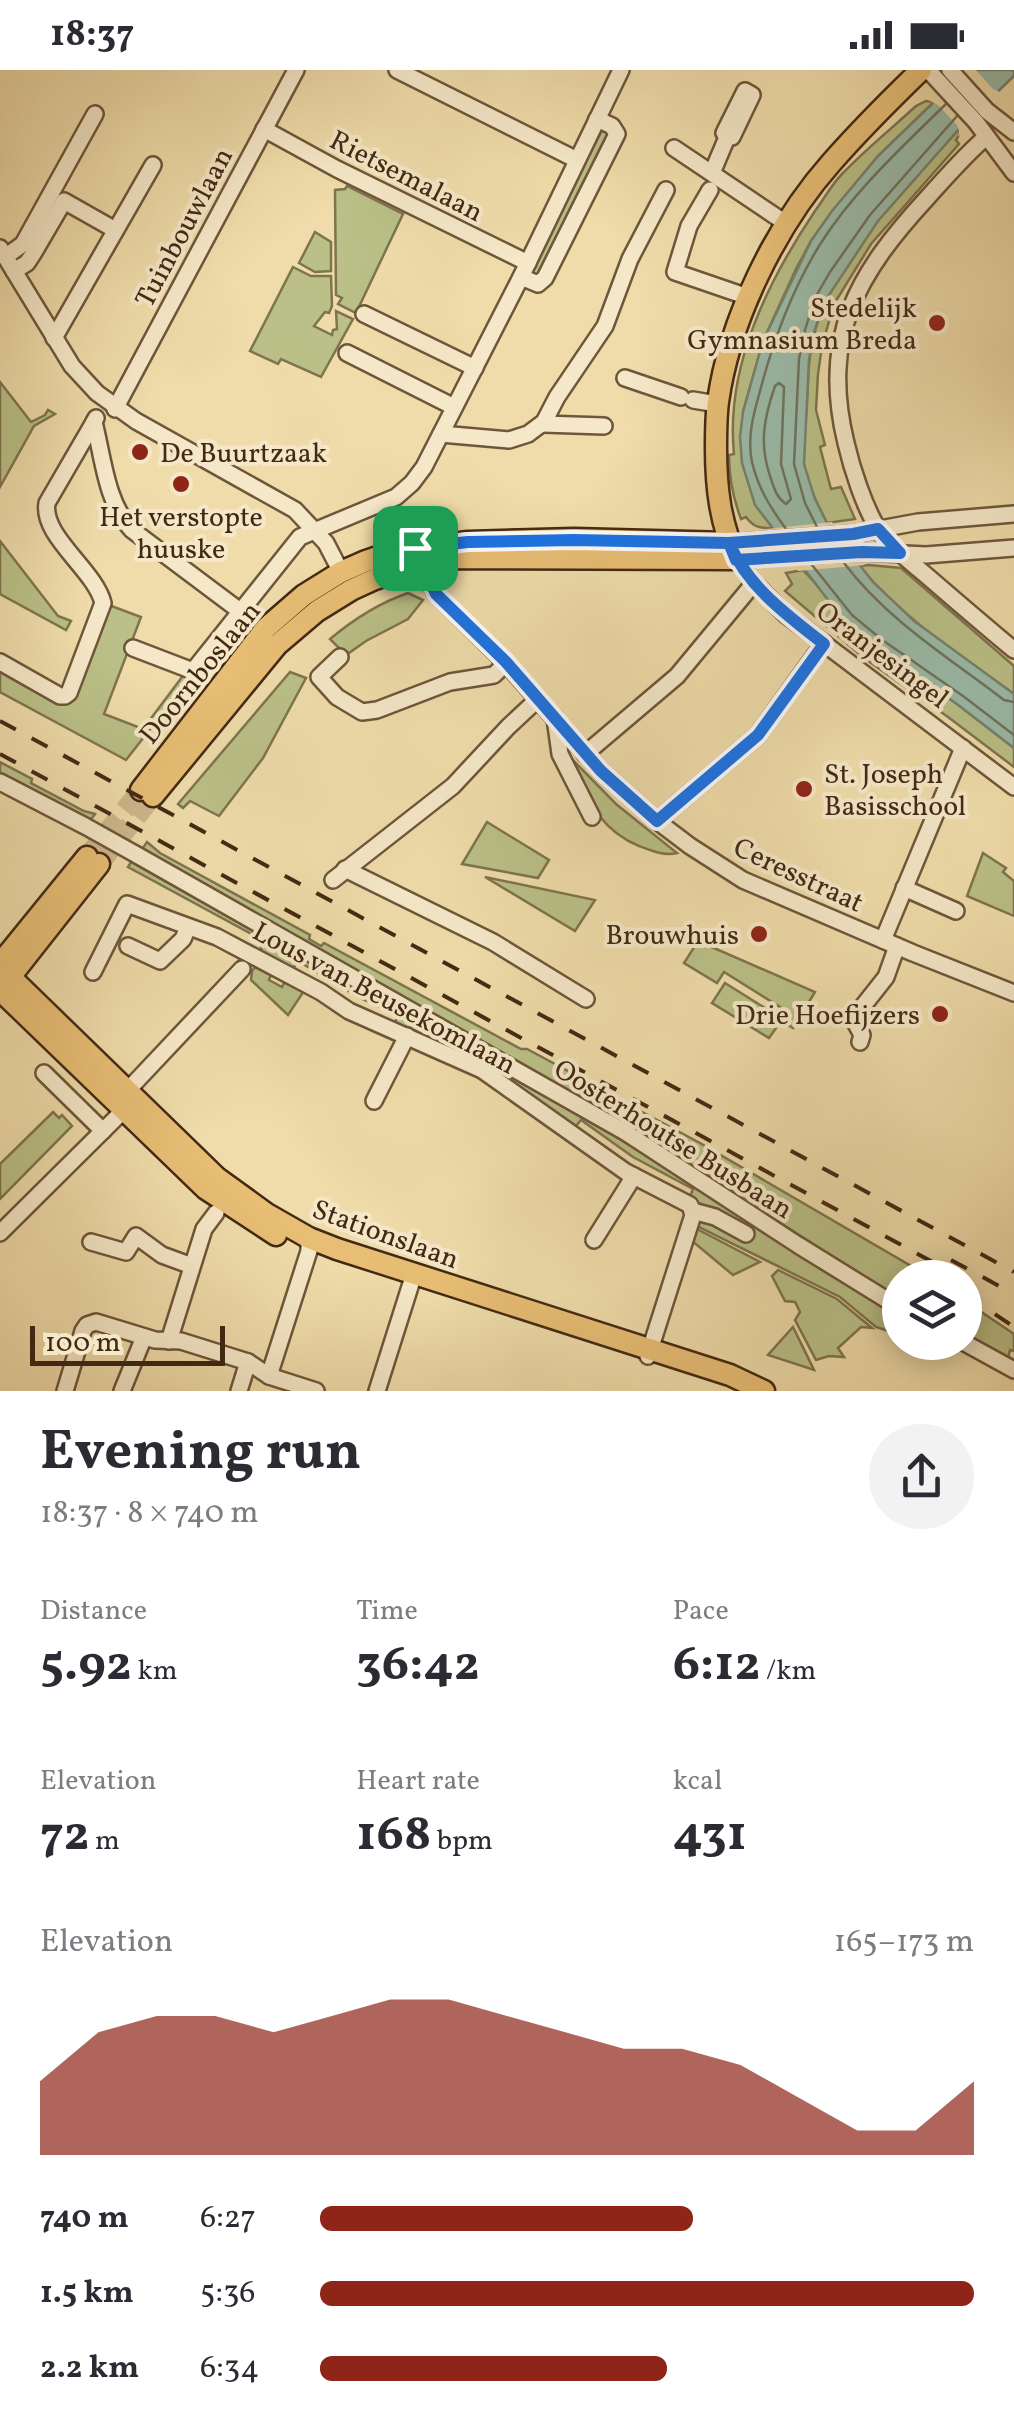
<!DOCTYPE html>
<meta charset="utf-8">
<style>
body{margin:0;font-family:Vollkorn,serif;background:#f2f2f3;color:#2b2b33;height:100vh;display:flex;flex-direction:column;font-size:38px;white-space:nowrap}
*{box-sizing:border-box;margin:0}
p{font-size:32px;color:#7c7c81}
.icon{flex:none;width:55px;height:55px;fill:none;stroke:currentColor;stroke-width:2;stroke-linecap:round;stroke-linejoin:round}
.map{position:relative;height:1321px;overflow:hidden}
.side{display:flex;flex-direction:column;background:#fff;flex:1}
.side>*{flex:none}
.fabs{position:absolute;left:882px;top:1190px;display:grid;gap:20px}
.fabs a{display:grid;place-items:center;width:100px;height:100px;border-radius:50%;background:#fff;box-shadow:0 5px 25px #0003;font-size:50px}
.scale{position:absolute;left:30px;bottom:25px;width:195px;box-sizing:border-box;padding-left:10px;border:5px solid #432914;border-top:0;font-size:28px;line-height:35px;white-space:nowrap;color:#432914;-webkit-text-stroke:8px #f5e8c8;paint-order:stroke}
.pin{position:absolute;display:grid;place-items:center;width:85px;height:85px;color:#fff;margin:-42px;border-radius:20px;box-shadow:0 5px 15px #0006}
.round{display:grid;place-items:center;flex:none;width:105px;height:105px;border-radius:52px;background:#f2f2f3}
.head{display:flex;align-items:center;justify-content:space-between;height:170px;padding:0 40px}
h1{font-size:55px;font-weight:700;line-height:75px}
.figures{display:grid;grid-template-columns:repeat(3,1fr);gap:15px;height:170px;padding:10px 40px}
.figures div{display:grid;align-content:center}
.figures b{font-size:50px;font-weight:700}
.figures small{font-size:28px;font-weight:400}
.figures p{font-size:28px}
.chart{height:280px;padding:20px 40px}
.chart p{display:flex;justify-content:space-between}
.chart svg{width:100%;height:180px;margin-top:10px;fill:#8f2418;opacity:.7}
ul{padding:0 40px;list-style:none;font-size:32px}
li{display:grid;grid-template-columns:160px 120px 1fr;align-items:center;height:75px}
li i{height:25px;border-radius:12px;background:#8f2418}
.status{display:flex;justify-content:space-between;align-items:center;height:70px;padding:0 50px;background:#fff;direction:ltr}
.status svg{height:28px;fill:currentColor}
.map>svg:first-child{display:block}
</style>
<div class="status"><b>18:37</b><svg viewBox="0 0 49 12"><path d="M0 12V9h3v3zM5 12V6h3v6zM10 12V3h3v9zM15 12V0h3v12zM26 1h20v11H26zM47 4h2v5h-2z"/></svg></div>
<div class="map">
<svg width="1014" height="1321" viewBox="0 0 1014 1321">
<rect width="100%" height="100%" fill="#efdcaa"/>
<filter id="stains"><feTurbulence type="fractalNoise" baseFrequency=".002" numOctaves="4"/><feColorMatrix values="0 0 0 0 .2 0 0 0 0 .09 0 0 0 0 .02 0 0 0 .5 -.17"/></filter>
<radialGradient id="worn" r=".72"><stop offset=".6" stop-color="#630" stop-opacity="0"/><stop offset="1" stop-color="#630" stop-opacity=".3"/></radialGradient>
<g fill="#bac087" stroke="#7e744e" stroke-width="2.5">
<path d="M 926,31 L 934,32 L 878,86 L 832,142 L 811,171 L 796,199 L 763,271 L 743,342 L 755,434 L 773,458 C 760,458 754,458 746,447 L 741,449 C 733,428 729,408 729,385 L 734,384 C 725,297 768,211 815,141 C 824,129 832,114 842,104 C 865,80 891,59 916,36 Z"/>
<path d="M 603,58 L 610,62 L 611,67 L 541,207 L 529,203 Z"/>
<path d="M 959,59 L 959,65 L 956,70 L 959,74 L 871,174 L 834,234 L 822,276 L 818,304 L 816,340 L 825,375 L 820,377 L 831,419 L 841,417 L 855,449 L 827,453 C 818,435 807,415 804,395 C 801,376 806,353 807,334 C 808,310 808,288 814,265 C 833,186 907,118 959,59 Z"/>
<path d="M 347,116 L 403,144 L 356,243 L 338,234 L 342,228 L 336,225 L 335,120 L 345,119 Z"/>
<path d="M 315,162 L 331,172 L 331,201 L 315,202 L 299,193 Z"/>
<path d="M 293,197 L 311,206 L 331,206 L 332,236 L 329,243 L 325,242 L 314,256 L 332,265 L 333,260 L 337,259 L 336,241 L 353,249 L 321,307 L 281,289 L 278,294 L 250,281 Z"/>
<path d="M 0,312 L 31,352 L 45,345 L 48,340 L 55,344 L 34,356 L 0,417 Z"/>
<path d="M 0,471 L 58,546 L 71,551 L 66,560 L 0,524 Z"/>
<path d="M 869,495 L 901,498 L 1014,596 L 1014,624 C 960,585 902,548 859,496 Z"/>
<path d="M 803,500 L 875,577 L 957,634 L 1014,678 L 1014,697 L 948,647 L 864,588 L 785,521 L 792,514 L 786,503 Z"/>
<path d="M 408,523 L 423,530 L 408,549 L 366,571 L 346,585 L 330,569 C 354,549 379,533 408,523 Z"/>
<path d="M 106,534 L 141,547 L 104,644 L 143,659 L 185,603 L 192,606 L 126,690 L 0,622 L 0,597 L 67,633 Z"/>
<path d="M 290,602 L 306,608 L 263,688 L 219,746 L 190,731 L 183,738 L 178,734 Z"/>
<path d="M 564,681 L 616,734 L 677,783 C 664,786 652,781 639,776 C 595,758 585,721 564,681 Z"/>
<path d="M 0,692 L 32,709 L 31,713 L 84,741 L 95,744 L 90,751 L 0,703 Z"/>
<path d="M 487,752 L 549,790 L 538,808 L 462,794 Z"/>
<path d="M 147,772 L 160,783 L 310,865 L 309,869 L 321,876 L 324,873 L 521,979 L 527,979 L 568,1001 C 571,1010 577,1011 586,1012 L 700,1073 L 930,1207 L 900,1208 L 900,1229 L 610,1045 L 142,779 Z"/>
<path d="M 983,783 L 1006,798 L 1003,802 L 1014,811 L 1014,846 L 967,826 Z"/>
<path d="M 131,792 L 618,1068 L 900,1245 L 900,1265 L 876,1257 L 840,1227 L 695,1155 L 700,1149 L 719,1142 L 689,1129 L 693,1119 L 633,1087 L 581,1050 L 575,1057 C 533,1027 492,998 446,974 C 428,965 414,957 394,955 L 398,945 L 358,927 L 298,891 L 292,900 L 262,884 L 260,871 L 255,866 L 128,797 Z"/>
<path d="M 485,807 L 595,830 L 575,861 Z"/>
<path d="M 698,871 L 815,922 L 793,958 L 778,949 L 783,939 L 724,902 L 717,913 L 684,893 Z"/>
<path d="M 256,896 L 272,902 L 269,910 L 282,917 L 285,911 L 304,921 L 288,945 L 251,910 L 252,901 Z"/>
<path d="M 725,913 L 773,943 L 767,952 L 776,958 L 769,968 L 712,933 Z"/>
<path d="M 53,1042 L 59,1048 L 62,1045 L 72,1056 L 0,1129 L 0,1094 Z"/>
<path d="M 695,1158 L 760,1192 L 733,1205 L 691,1170 Z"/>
<path d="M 778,1200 L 837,1229 L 872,1258 L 861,1257 L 838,1278 L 844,1287 L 829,1286 L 816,1290 L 795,1250 L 800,1242 L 795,1232 L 785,1231 L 772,1206 Z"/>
<path d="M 965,1231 L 1014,1264 L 1014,1281 L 1010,1280 L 1008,1288 L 965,1265 Z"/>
<path d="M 793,1257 L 814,1300 L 768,1285 Z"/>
</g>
<path fill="#9abcaa" stroke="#77816e" stroke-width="2.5" d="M 967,0 L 1014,0 L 1014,6 L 959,59 L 878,151 L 825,231 L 814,262 L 809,290 L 804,394 L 815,429 L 827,453 L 873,512 L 914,551 L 1014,624 L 1014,678 L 957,634 L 875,577 L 845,552 L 755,435 L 742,393 L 740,367 L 743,342 L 763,271 L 811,171 L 832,141 L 879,85 Z"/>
<g fill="#efdcaa">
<path d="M 960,0 L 976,0 L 993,19 L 1002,23 L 958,67 L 959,61 L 957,55 L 938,35 L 928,30 Z"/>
<path d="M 832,452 L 865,495 L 798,501 L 767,459 Z"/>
</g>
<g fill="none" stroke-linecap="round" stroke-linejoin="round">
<g stroke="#6e725f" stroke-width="2.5">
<path d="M 779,313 L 784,317 L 781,394 L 791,429 L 786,434 C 776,427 774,418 770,406 C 759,373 764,348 775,316 Z"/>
<path d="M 817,457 L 805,433 L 794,394 L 799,289 L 805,260 L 815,228 L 830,202 L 870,145 L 957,46"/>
<path d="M 786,459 C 770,437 758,418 752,392 C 746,363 756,337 763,310 C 776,263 794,217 819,176 C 853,122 901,78 946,34"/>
<path d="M 844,493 C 887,550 948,587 1004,630 L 1014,632"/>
<path d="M 812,495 L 852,545 L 881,569 L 963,626 L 1014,665"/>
</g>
<g stroke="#cdb88c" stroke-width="20" stroke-dasharray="20 10" stroke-linecap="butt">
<path d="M 87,787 L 141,720"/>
<path d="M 99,794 L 153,726"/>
</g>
<defs>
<g id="minor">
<path d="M 397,0 L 577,90"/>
<path d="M 928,0 L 976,52 L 1014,103"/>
<path d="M 950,0 L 987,41 L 1014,62"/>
<path d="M 264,59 L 337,99 L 528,193"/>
<path d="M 986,67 C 965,85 947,106 928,127 C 857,204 820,266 846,373 C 852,399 864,436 878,459 C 890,477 911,492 927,506 C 956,531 985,556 1014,580"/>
<path d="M 674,78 L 787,154"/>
<path d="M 712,103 L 728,65 L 732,67 L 752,25 L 745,21 L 724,63 L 728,65"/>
<path d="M 710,120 L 689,156 L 675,202 L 748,227"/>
<path d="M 0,178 L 72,296 L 97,323 L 136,351 L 295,440 L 326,473 L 341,502"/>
<path d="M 5,187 L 23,174 L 95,44"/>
<path d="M 14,201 L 27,193 L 33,184 L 64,131 L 110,157"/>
<path d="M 521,207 L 538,214 L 545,208 L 617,64 L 612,56 L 597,49"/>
<path d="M 364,244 L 475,298"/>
<path d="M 54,268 L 153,95"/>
<path d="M 347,283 L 454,337"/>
<path d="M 625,308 L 681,327"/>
<path d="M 693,330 L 717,334"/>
<path d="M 115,339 L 296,0"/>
<path d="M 96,348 L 94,352 C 103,387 106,433 132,460 L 240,541"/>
<path d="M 543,354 L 604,356"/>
<path d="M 441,364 L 509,370 L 528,364 L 544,352 L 557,327 L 605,256 L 630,189 L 666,120"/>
<path d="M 729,473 L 853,464 L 918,452 L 1014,444"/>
<path d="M 737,489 L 754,513 L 785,544 L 1014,717"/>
<path d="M 737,489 L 862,482 L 926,485 L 1014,478"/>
<path d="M 421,494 L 436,524 L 506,593 L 601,701 L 657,751 L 690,776 L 743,810 L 913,883 L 1014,923"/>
<path d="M 133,578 L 193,601 L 300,467 L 396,427 L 412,413 L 424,397 L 521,207 L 621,0"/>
<path d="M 340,587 L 319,607 L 337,627 L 362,642 L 377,640 L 450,612 L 494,605 L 506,593"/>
<path d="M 0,592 L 60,626 L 65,626 L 69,623 L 103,533 C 95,500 41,466 47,433 L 94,352"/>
<path d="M 555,648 L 560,684 L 592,747"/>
<path d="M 585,684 L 677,606 L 754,513"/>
<path d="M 0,712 L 85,756"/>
<path d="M 657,751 L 758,665 L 824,573"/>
<path d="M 137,785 L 625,1062 L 798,1175 L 900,1238"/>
<path d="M 345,799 L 493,872 L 586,929"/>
<path d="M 333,810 L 453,716 L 508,657 L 538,629"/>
<path d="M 904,818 L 956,841"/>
<path d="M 883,870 L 963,678"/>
<path d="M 128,876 L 160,891 L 183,869 L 188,857"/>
<path d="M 93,902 L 127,834 L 217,867 L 321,922 L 349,941 L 482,1000 L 626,1102 L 690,1135 L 693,1145 L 648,1286"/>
<path d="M 860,972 L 862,965 L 856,954 L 856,945 L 886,907 L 897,876"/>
<path d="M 44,1003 L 103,1061"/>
<path d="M 374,1031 L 407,966"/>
<path d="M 693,1141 L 715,1147 L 746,1164"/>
<path d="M 0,1163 L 124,1040 L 127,1021 L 242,899"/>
<path d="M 594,1170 L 634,1106"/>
<path d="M 91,1172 L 126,1182 L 136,1166 L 162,1185 L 192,1196"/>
<path d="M 169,1271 L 204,1159 L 216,1143"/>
<path d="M 963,1272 L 1014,1300"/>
<path d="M 269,1306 L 309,1181 L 309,1168"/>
<path d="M 65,1321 L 83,1261 L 87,1255 L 96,1252 L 155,1270 L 181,1271 L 248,1292 L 269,1306 L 316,1321"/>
<path d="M 122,1321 L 144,1267"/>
<path d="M 239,1321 L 248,1292"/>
<path d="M 377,1321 L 414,1204"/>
</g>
<g id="major">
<path d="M 141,720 L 266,558 L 304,525 L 341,502 L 366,491 L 392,482 L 468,472 L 574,469 L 729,473"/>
<path d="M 153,726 L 277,575 L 317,541 L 351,520 L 375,509 L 402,499 L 451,488 L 737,489 C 720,454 716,417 716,378 C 716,363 716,347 718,332 C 729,251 776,155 831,93 C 859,61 890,30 921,0"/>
<path d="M 0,894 L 87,787"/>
<path d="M 0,897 L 216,1107 L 267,1144 L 309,1168 L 337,1179 L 730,1305 L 764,1321"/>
<path d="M 4,918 L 10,907 L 99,794"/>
<path d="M 0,920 L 206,1119 L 276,1165"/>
</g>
</defs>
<use href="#minor" stroke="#6e563a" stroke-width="20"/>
<use href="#major" stroke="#432914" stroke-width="25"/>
<use href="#minor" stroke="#f5e8c8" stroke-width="15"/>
<use href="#major" stroke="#e8be75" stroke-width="20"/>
<g stroke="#432914" stroke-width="4" stroke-dasharray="18 18" stroke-linecap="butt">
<path d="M 0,651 L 1014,1202"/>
<path d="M 0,684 L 962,1208"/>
<path d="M 951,1190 L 1014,1224"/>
<path d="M 965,1224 L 1014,1257"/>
</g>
<defs>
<path id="minor-bridge" d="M 85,756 L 137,785"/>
</defs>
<use href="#minor-bridge" stroke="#6e563a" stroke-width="20" stroke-linecap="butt"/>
<use href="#minor-bridge" stroke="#f5e8c8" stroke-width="15"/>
</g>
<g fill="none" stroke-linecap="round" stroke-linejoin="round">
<defs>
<path id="route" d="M 415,478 L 436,524 L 506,592 L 601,701 L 657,751 L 758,665 L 824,574 C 787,545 748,517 729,473 L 853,464 L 878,459 L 900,483 L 862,482 L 736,490 L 729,473 L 574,470 L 468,472 L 415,478"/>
</defs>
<use href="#route" stroke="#fff" stroke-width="20"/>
<use href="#route" stroke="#1a73e8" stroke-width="12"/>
</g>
<g fill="#8f2418" stroke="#f5e8c8" stroke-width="4">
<circle cx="937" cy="253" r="10"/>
<circle cx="140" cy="382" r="10"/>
<circle cx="181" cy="414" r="10"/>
<circle cx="804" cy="719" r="10"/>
<circle cx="759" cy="864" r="10"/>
<circle cx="940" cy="944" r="10"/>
</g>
<g text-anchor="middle" stroke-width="8" stroke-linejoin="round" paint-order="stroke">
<g font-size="28" fill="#432914" stroke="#f5e8c8">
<text transform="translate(407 105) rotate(27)" y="10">Rietsemalaan</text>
<text transform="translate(183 157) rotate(-62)" y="10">Tuinbouwlaan</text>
<text transform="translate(883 584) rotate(37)" y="10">Oranjesingel</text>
<text transform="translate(199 602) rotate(-51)" y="10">Doornboslaan</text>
<text transform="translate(799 804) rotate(25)" y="10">Ceresstraat</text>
<text transform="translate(385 927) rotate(28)" y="10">Lous van Beusekomlaan</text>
<text transform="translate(674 1068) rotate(32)" y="10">Oosterhoutse Busbaan</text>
<text transform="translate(386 1163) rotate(20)" y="10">Stationslaan</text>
</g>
<g font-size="28" fill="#432914" stroke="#f5e8c8" text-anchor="end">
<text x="917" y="247">Stedelijk<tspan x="917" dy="32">Gymnasium Breda</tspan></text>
<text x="160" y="392" text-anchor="start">De Buurtzaak</text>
<text x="181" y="456" text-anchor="middle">Het verstopte<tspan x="181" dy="32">huuske</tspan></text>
<text x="824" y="713" text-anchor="start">St. Joseph<tspan x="824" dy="32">Basisschool</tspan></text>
<text x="739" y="874">Brouwhuis</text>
<text x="920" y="954">Drie Hoefijzers</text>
</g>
</g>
<rect width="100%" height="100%" filter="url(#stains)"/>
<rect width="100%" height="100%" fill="url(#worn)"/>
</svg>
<div class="fabs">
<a><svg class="icon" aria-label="layers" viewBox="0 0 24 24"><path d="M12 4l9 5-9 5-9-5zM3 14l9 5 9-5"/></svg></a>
</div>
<div class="scale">100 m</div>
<div class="pin" style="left:415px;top:478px;background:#1e9e55"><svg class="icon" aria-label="arrive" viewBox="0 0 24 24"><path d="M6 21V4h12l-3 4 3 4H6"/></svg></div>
</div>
<section class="side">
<div class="head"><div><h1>Evening run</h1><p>18:37 · 8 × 740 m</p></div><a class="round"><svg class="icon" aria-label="share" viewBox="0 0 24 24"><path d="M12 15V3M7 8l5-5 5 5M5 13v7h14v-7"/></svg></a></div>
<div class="figures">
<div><p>Distance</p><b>5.92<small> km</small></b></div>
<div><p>Time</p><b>36:42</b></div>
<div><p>Pace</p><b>6:12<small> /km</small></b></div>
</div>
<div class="figures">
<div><p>Elevation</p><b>72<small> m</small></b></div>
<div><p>Heart rate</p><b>168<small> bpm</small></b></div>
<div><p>kcal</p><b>431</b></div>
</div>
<div class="chart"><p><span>Elevation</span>165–173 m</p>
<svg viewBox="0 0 160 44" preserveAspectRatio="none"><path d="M0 44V26L10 14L20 10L30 10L40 14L50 10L60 6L70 6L80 10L90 14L100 18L110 18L120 22L130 30L140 38L150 38L160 26V44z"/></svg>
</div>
<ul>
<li><b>740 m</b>6:27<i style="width:57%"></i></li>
<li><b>1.5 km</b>5:36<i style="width:100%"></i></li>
<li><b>2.2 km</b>6:34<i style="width:53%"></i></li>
</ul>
</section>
